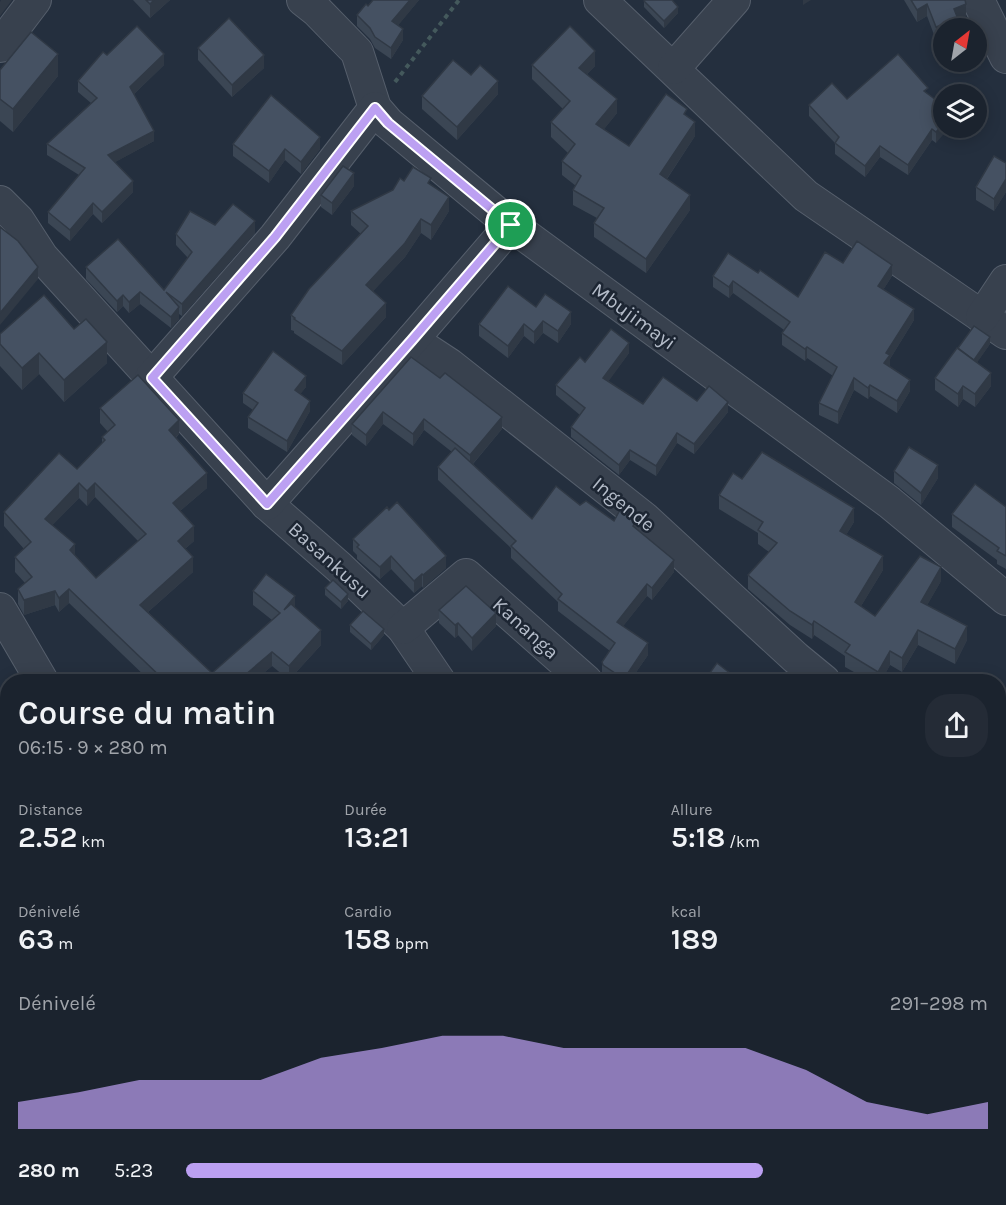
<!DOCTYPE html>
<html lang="fr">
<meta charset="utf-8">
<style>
body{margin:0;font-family:Karla,sans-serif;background:#242b36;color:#f1f3f6;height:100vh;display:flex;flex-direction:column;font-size:22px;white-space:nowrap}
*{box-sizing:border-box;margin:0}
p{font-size:20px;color:#a0a4aa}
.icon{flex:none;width:33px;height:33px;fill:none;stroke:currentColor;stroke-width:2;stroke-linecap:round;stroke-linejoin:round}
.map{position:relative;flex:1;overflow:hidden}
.side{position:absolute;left:0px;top:674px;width:1006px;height:532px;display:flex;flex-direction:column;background:#1b232e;border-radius:24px 24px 0 0;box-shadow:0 3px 15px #0003,0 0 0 2px #39404a}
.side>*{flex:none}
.needle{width:39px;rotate:31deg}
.buttons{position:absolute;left:933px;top:18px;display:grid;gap:12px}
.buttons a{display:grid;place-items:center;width:54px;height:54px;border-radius:50%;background:#1b232e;box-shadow:0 3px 15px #0003,0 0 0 2px #39404a;font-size:30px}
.pin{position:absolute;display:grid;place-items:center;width:51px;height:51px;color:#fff;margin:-26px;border:3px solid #fff;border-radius:50%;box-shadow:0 2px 6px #0007}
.round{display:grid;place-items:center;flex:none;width:63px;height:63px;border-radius:24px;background:#242b36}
.overview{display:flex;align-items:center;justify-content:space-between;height:102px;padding:0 18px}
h1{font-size:33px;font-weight:600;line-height:45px}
.figures{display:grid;grid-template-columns:repeat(3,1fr);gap:9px;height:102px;padding:6px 18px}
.figures div{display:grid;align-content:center}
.figures b{font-size:30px;font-weight:600}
.figures small{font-size:16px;font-weight:400}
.figures p{font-size:16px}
.chart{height:168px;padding:12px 18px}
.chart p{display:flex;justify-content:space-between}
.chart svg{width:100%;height:108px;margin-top:6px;fill:#bca0f2;opacity:.7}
ul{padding:0 18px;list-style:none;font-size:20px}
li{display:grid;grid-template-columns:96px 72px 1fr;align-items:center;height:45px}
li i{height:15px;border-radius:8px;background:#bca0f2}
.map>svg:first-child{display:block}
</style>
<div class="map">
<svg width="1006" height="1205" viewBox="0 0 1006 1205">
<rect width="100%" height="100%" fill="#242f3e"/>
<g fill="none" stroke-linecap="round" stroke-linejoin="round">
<defs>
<g id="minor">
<path d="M 303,0 L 317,11 L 357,52 L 375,108 L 388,123 L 511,225 L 889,502 L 1006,599"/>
<path d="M 600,0 L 806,196 L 1006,333"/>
<path d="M 978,0 L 1006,57"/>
<path d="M 0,46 L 35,0"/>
<path d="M 674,68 L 734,0"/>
<path d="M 0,202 L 18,220 L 42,257 L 267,504 L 339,567 L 403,628 L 439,681"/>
<path d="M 982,317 L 1006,281"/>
<path d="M 412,340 L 450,365 L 644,518 L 796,658 L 824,681"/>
<path d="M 151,378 L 275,237 L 375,108"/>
<path d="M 267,504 L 412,340 L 511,225"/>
<path d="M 0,609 L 42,681"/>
<path d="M 403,628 L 466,575 L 586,681"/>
<path d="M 999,826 L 1006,832"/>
<path d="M 0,875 L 8,885"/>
<path d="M 999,1046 L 1006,1052"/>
<path d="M 222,1198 L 231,1205"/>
<path d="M 441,1198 L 447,1205"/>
<path d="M 664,1198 L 670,1205"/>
<path d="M 915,1198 L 921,1205"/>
</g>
</defs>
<use href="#minor" stroke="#565f6c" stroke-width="34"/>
<path stroke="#44595c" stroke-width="4" stroke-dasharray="4.5 4.5" stroke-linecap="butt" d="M 395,82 L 459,0"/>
<use href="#minor" stroke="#38414e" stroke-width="32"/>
</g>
<g fill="#3b4654" fill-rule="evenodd">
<path d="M 133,0 L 170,0 L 150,18 Z"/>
<path d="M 373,0 L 419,0 L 398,25 L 403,40 L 391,59 L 375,48 L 370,39 L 357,26 L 357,15 L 368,6 Z"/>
<path d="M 904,0 L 965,0 L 966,16 L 958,19 L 958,28 L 936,40 L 927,16 L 917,22 Z"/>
<path d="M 644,1 L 678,13 L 664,28 L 644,7 Z"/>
<path d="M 198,48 L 264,68 L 232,97 L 198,60 Z"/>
<path d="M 107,55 L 164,65 L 134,94 L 154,141 L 115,162 L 133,192 L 102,223 L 93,214 L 70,241 L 48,223 L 48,212 L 79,175 L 47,155 L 47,144 L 91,103 L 78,92 L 78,81 Z"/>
<path d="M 532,65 L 595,66 L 587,74 L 617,113 L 604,129 L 629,146 L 687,117 L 695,136 L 667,179 L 690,210 L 646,273 L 594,237 L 594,223 L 597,218 L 573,205 L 573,190 L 576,186 L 562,175 L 562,161 L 568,153 L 551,137 L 551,122 L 563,109 L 532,79 Z"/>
<path d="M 0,70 L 58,76 L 13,132 L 0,121 Z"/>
<path d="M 471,75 L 498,94 L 457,140 L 422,109 L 422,96 Z"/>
<path d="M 928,94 L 944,106 L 936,143 L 932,140 L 908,175 L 880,157 L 865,177 L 835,154 L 835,143 L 809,116 L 809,105 L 847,99 Z"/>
<path d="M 233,144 L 320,149 L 301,174 L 285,160 L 269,183 L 233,156 Z"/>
<path d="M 1006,163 L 1006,192 L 994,211 L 976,200 L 976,187 Z"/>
<path d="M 404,181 L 431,185 L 449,211 L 431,240 L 421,233 L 405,257 L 373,291 L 386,317 L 342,365 L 294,333 L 294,331 L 291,330 L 291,315 L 361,234 L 351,225 L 351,211 L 393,190 Z"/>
<path d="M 354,186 L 332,215 L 321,207 L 321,195 Z"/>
<path d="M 215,225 L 255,233 L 182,316 L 179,314 L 179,319 L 171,328 L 140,304 L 129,313 L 123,306 L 117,312 L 86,279 L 86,267 L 164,290 L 188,258 L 176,245 L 176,234 Z"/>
<path d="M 843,263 L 892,276 L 883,290 L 914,320 L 890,359 L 890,367 L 910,391 L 897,413 L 870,396 L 868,399 L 854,390 L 838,424 L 819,415 L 819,403 L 833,376 L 807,358 L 805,361 L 782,345 L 782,333 L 784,330 L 733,293 L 729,298 L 713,287 L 713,276 L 758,273 L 798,297 Z"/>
<path d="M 536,307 L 571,324 L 558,343 L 543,333 L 534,344 L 524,336 L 508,358 L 479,336 L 479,324 Z"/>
<path d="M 0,334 L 107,363 L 64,402 L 39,374 L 22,390 L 0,366 Z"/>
<path d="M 990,344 L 977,362 L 991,386 L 975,407 L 963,399 L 958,407 L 935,390 L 935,378 L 958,348 Z"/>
<path d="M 629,353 L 608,381 L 643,404 L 697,401 L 728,412 L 694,454 L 677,443 L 656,476 L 630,460 L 619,475 L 571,437 L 571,427 L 580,415 L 556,395 L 556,385 L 585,362 Z"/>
<path d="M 411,357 L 502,429 L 473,464 L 532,519 L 580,505 L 614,521 L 635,528 L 674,572 L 652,600 L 647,596 L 623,626 L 648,655 L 630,681 L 610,681 L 603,677 L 602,674 L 602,662 L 610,651 L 558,611 L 558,602 L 511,558 L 511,548 L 438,480 L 438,467 L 452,452 L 424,430 L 413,446 L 383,424 L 366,446 L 352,435 L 352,424 Z"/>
<path d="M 306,387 L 300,394 L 310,411 L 287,452 L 248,428 L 248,417 L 253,410 L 243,403 L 243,393 Z"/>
<path d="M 100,408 L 179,434 L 176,438 L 207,488 L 180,511 L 194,541 L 185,549 L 193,572 L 148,612 L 212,673 L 272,620 L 253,605 L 253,591 L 295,607 L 321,645 L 289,680 L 272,666 L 254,681 L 150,681 L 69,603 L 59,612 L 55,605 L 24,615 L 18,604 L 18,589 L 25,583 L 15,572 L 15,557 L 24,549 L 4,526 L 4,512 L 77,469 L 102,443 L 102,437 L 108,432 L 100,423 ZM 95,497 L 138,541 L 96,578 L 75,556 L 52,525 L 79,498 L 87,506 Z"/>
<path d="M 894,471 L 938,478 L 921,505 L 894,483 Z"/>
<path d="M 742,479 L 854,522 L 846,535 L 883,570 L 861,606 L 875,616 L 941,581 L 927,605 L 967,640 L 955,664 L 918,645 L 902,672 L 890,665 L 881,681 L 870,681 L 845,667 L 845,656 L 814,635 L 812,639 L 790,625 L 748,589 L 748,575 L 769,552 L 758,544 L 758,533 L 719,509 L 719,495 Z"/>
<path d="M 1006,507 L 1006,569 L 997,564 L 997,560 L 952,527 L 952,514 Z"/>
<path d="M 353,539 L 446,568 L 423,588 L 422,586 L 414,593 L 391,569 L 380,579 L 357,559 L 357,555 L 353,551 Z"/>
<path d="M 325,588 L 348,601 L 341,609 L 325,595 Z"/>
<path d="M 439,610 L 496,626 L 472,651 L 458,635 L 455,638 L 439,623 Z"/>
<path d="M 350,625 L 384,635 L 371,650 L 350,632 Z"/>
<path d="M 999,728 L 1006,733 L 1006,773 L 999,768 Z"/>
<path d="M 8,755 L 8,827 L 0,816 L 0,802 L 2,800 L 0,798 L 0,759 Z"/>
<path d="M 0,889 L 1,890 L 8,1014 L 5,1017 L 8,1020 L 8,1110 L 3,1113 L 0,1109 Z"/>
<path d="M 8,1159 L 8,1198 L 150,1198 L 156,1205 L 10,1205 L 0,1192 L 0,1167 Z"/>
<path d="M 341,1198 L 428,1198 L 435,1205 L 346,1205 Z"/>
<path d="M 463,1198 L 591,1198 L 591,1205 L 460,1205 L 464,1200 Z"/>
<rect x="751" y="1198" width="80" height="7"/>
<path d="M 983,1198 L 999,1198 L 1006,1205 L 989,1205 Z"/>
</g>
<g fill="#303945">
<path d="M 1,0 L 12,0 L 0,16 L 0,2 Z"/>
<path d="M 154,0 L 170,0 L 150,18 L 150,4 Z"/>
<path d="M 410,0 L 419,0 L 392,33 L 392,21 Z"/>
<path d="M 803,0 L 811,0 L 803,5 Z"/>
<path d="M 927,4 L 927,16 L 917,22 L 917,10 Z"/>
<path d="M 966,4 L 966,16 L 958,19 L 958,28 L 944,28 L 944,37 L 936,40 L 936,27 L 954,9 Z"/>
<path d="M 678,7 L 678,13 L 664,28 L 664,21 Z"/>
<path d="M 403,29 L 403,40 L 391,59 L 391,48 Z"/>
<path d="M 595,51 L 595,66 L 579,82 L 579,68 Z"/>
<path d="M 58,54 L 58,76 L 13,132 L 13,109 Z"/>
<path d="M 164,54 L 164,65 L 130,98 L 130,87 Z"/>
<path d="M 264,55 L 264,68 L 232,97 L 232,85 Z"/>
<path d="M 498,81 L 498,94 L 457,140 L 457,127 Z"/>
<path d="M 617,99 L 617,113 L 596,139 L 596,124 Z"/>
<path d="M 695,122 L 695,136 L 660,189 L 660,174 Z"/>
<path d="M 944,123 L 944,128 L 949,128 L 936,143 L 936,132 Z"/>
<path d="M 932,129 L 932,140 L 908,175 L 908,165 Z"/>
<path d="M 154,131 L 154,141 L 108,166 L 108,155 Z"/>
<path d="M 320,137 L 320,149 L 301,174 L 301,162 Z"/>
<path d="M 880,146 L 880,157 L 865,177 L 865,166 Z"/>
<path d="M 285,149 L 285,160 L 269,183 L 269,171 Z"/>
<path d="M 354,173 L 354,186 L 332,215 L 332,203 Z"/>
<path d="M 1006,179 L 1006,192 L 994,211 L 994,199 Z"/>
<path d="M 133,181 L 133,192 L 102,223 L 102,212 Z"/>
<path d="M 690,195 L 690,210 L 646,273 L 646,259 Z"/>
<path d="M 449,197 L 449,211 L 431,240 L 431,225 Z"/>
<path d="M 93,203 L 93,214 L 70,241 L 70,230 Z"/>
<path d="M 421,219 L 421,233 L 405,257 L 366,299 L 366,285 Z"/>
<path d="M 255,221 L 255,233 L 182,316 L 182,304 Z"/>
<path d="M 892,265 L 892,276 L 878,298 L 878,286 Z"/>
<path d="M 38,267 L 38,279 L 0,325 L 0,313 Z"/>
<path d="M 733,281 L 733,293 L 729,298 L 729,287 Z"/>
<path d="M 140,292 L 140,304 L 129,313 L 129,302 Z"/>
<path d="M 123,295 L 123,306 L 117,312 L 117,301 Z"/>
<path d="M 386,303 L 386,317 L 342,365 L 342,351 Z"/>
<path d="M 179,307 L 179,319 L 171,328 L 171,317 Z"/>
<path d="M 914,309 L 914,320 L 890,359 L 890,367 L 884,363 L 886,353 Z"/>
<path d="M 571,312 L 571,324 L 558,343 L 558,331 Z"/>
<path d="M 543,321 L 543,333 L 534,344 L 534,332 Z"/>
<path d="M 524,324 L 524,336 L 508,358 L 508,346 Z"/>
<path d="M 990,337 L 990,344 L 974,367 L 974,360 Z"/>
<path d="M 107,342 L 107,363 L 64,402 L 64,380 Z"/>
<path d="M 629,343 L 629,353 L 603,389 L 603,378 Z"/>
<path d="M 807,347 L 807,358 L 805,361 L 805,349 Z"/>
<path d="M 39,353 L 39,374 L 22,390 L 22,368 Z"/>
<path d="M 991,373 L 991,386 L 975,407 L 975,394 Z"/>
<path d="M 306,376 L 306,387 L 295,401 L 295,390 Z"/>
<path d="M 854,378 L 854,390 L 838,424 L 838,412 Z"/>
<path d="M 910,380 L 910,391 L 897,413 L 897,401 Z"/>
<path d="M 870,385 L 870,396 L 868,399 L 868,388 Z"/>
<path d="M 963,386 L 963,399 L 958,407 L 958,394 Z"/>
<path d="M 310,401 L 310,411 L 287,452 L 287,441 Z"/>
<path d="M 728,402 L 728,412 L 694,454 L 694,444 Z"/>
<path d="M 383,412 L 383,424 L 366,446 L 366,435 Z"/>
<path d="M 502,417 L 502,429 L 470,467 L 470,455 Z"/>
<path d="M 424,419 L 424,430 L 413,446 L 413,434 Z"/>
<path d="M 179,420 L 179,434 L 169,444 L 169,430 Z"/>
<path d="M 677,433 L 677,443 L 656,476 L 656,466 Z"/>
<path d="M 630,450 L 630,460 L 619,475 L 619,465 Z"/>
<path d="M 938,465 L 938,478 L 921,505 L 921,493 Z"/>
<path d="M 207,473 L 207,488 L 173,517 L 173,503 Z"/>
<path d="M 79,483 L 79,498 L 45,533 L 45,519 Z"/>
<path d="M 95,483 L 95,497 L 87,506 L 87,491 Z"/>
<path d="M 854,508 L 854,522 L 840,545 L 840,531 Z"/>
<path d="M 194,526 L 194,541 L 178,555 L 178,541 Z"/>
<path d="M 75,544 L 75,558 L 70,550 Z"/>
<path d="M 391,556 L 391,569 L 380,579 L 380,567 Z"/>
<path d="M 446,556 L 446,568 L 423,588 L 423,575 Z"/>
<path d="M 883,556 L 883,570 L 855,616 L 855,602 Z"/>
<path d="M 193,557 L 193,572 L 140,619 L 140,605 Z"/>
<path d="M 674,560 L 674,572 L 652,600 L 652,588 Z"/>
<path d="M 941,567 L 941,581 L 921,616 L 921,602 Z"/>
<path d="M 422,574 L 422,586 L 414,593 L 414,581 Z"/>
<path d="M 647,584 L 647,596 L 617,634 L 617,622 Z"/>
<path d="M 69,589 L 69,603 L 59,612 L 59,598 Z"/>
<path d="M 55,591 L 55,605 L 24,615 L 24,600 Z"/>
<path d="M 348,594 L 348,601 L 341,609 L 341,602 Z"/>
<path d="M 295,596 L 295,610 L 284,610 Z"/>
<path d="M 496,613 L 496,626 L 472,651 L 472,638 Z"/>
<path d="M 814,621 L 814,635 L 812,639 L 812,625 Z"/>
<path d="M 458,623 L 458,635 L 455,638 L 455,625 Z"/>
<path d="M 967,626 L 967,640 L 955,664 L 955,649 Z"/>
<path d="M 384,629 L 384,635 L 371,650 L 371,644 Z"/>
<path d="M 321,630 L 321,645 L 289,680 L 289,666 Z"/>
<path d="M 918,630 L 918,645 L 902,672 L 902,658 Z"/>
<path d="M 648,643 L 648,655 L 630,681 L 624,681 L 624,679 Z"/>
<path d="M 890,651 L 890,665 L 881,681 L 878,681 L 878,672 Z"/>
<path d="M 272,652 L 272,666 L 254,681 L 238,681 Z"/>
<path d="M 1006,967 L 1006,978 L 999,987 L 999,976 Z"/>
<path d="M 8,1003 L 8,1014 L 0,1020 L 0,1009 Z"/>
<path d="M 8,1098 L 8,1110 L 3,1113 L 3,1102 Z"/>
<rect x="13" y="1198" width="2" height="7"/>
<path d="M 492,1198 L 497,1198 L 497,1205 L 485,1205 Z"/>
<path d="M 585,1198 L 591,1198 L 591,1205 L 575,1205 Z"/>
<path d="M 695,1198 L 703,1198 L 695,1205 L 687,1205 Z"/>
</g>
<g fill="#455162" stroke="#303945" stroke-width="1.5" fill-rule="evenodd">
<path d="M 146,0 L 154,0 L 150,4 Z"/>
<path d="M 373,0 L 410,0 L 392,21 L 403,29 L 391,48 L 375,37 L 370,28 L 357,15 L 366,4 L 368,6 Z"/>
<path d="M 645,0 L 672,0 L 678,7 L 664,21 L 644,1 Z"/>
<path d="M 911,0 L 965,0 L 966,4 L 954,9 L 958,19 L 936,27 L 927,4 L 917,10 Z"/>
<path d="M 229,18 L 264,55 L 232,85 L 198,48 Z"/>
<path d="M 137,26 L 164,54 L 130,87 L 154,131 L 108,155 L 133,181 L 102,212 L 93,203 L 70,230 L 48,212 L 85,168 L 47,144 L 97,98 L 78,81 L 103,52 L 107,55 Z"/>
<path d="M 570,26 L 595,51 L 579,68 L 617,99 L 596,124 L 629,146 L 666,94 L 687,109 L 684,114 L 695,122 L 660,174 L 690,195 L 646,259 L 594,223 L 604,208 L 573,190 L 581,176 L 562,161 L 575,144 L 551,122 L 570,101 L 532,65 Z"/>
<path d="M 31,32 L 58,54 L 13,109 L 0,99 L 0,70 Z"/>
<path d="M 898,54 L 928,88 L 924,91 L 944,106 L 944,123 L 936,132 L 932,129 L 908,165 L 880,146 L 865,166 L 835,143 L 839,137 L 809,105 L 832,83 L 847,99 Z"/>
<path d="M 453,60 L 471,75 L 480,65 L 498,81 L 457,127 L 422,96 Z"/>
<path d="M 271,95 L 320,137 L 301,162 L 285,149 L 269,171 L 233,144 Z"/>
<path d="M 994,156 L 1006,163 L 1006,179 L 994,199 L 976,187 Z"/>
<path d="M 343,166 L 354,173 L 332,203 L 321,195 Z"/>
<path d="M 413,167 L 431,178 L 428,183 L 449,197 L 431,225 L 421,219 L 405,243 L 366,285 L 386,303 L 342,351 L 294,319 L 295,318 L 291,315 L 309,289 L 368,226 L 351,211 L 393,190 L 400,178 L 404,181 Z"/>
<path d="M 233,204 L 255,221 L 182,304 L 166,292 L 179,307 L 171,317 L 140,292 L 129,302 L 123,295 L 117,301 L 86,267 L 118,239 L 164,290 L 192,252 L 176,234 L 190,211 L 215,225 Z"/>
<path d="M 0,227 L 18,241 L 38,267 L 0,313 Z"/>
<path d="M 857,241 L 892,265 L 878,286 L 914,309 L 886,353 L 890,355 L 884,363 L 910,380 L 897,401 L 870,385 L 868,388 L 854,378 L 838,412 L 819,403 L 837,367 L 807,347 L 805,349 L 782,333 L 790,322 L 733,281 L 729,287 L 713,276 L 728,253 L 758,273 L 760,270 L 798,297 L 825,252 L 843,263 Z"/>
<path d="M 508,286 L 536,307 L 545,294 L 571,312 L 558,331 L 543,321 L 534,332 L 524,324 L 508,346 L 479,324 Z"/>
<path d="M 44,295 L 74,329 L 86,319 L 107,342 L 64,380 L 39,353 L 22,368 L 0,344 L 0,334 Z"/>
<path d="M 974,326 L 990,337 L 974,360 L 958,348 Z"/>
<path d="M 611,329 L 629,343 L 603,378 L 643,404 L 663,377 L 697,401 L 709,386 L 728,402 L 694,444 L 677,433 L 656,466 L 630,450 L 619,465 L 571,427 L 585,408 L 556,385 L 580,357 L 585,362 Z"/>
<path d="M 957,348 L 991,373 L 975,394 L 963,386 L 958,394 L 935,378 Z"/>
<path d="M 273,351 L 306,376 L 295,390 L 310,401 L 287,441 L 248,417 L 258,403 L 243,393 Z"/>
<path d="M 411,357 L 440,378 L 445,373 L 502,417 L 470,455 L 424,419 L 413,434 L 383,412 L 366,435 L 352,424 Z"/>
<path d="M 138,375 L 179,420 L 169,430 L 207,473 L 173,503 L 194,526 L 178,541 L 193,557 L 140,605 L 212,673 L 280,613 L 253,591 L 266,574 L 295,596 L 284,610 L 291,604 L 321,630 L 289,666 L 272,652 L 238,681 L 165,681 L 69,589 L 59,598 L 55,591 L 24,600 L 18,589 L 32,577 L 15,557 L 31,542 L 4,512 L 59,453 L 77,469 L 105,440 L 102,437 L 115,425 L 100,408 ZM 79,483 L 87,491 L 95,483 L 146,534 L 96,578 L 70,550 L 75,544 L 45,519 Z"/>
<path d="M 909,447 L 938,465 L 921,493 L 894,471 Z"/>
<path d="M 455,448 L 532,519 L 556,486 L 580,505 L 586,501 L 614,521 L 620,510 L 635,522 L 633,526 L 674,560 L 652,588 L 647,584 L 617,622 L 648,643 L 624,679 L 603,665 L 602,662 L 615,643 L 558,599 L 562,594 L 511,546 L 516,541 L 438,467 Z"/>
<path d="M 762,452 L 854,508 L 840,531 L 883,556 L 855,602 L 875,616 L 920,556 L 941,567 L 921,602 L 967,626 L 955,649 L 918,630 L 902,658 L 890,651 L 878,672 L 845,652 L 850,645 L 814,621 L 812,625 L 790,611 L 748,575 L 777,543 L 758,530 L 763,522 L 719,495 L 733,473 L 742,479 Z"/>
<path d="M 975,484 L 1006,507 L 1006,556 L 997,551 L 999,548 L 952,514 Z"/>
<path d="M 397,502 L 446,556 L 423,575 L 422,574 L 414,581 L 391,556 L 380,567 L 357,547 L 359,545 L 353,539 L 387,507 L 389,510 Z"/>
<path d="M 333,580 L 348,594 L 341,602 L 325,588 Z"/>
<path d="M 466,586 L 496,613 L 472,638 L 458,623 L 455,625 L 439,610 Z"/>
<path d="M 363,611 L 384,629 L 371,644 L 350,625 Z"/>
<path d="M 717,663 L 740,681 L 704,681 Z"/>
<path d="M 999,728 L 1006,733 L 1006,760 L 999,756 Z"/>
<path d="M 8,755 L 8,793 L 0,786 L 0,781 L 2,778 L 0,776 L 0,759 Z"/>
<path d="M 8,796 L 8,815 L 0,805 L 0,802 Z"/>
<path d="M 0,889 L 8,891 L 8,1003 L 0,1009 Z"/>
<path d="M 1006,930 L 1006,967 L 999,976 L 999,941 Z"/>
<path d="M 0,1011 L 8,1020 L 8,1098 L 3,1102 L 0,1098 Z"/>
<path d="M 999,1155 L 1006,1158 L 1006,1205 L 999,1205 L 999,1204 L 994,1198 L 999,1198 Z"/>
<path d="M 8,1159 L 8,1190 L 0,1180 L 0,1167 Z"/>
<path d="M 18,1198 L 150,1198 L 156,1205 L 22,1205 Z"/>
<path d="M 350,1198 L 428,1198 L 435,1205 L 355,1205 Z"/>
<path d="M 464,1198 L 492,1198 L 485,1205 L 460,1205 Z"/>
<path d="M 501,1198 L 585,1198 L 575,1205 L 508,1205 Z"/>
<path d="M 687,1198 L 695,1198 L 687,1205 Z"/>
<path d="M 757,1198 L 831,1198 L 828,1201 L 831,1205 L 754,1205 L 759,1200 Z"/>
</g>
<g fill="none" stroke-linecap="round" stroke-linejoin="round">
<defs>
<path id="route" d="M 375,108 L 388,123 L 511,225 L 412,340 L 267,504 L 152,378 L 275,237 Z"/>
</defs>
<use href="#route" stroke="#fff" stroke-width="12"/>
<use href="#route" stroke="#bca0f2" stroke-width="8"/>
</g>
<g text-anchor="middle" stroke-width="5" stroke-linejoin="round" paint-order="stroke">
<g font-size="20" fill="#b4bcc9" stroke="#1d2633">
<text transform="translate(634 316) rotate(36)" y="7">Mbujimayi</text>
<text transform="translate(624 504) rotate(39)" y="7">Ingende</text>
<text transform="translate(330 560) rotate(42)" y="7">Basankusu</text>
<text transform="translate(526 628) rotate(42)" y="7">Kananga</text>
</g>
</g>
</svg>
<div class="buttons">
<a><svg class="needle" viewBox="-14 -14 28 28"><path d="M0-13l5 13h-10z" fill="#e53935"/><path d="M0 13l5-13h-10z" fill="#a0a4aa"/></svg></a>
<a><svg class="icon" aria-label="layers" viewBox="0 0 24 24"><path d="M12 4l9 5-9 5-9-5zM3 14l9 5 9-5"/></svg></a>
</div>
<div class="pin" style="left:511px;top:225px;background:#1e9e55"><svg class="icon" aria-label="arrive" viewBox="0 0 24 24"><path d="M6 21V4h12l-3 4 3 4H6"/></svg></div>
<section class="side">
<div class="overview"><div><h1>Course du matin</h1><p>06:15 · 9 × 280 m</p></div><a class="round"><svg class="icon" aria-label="share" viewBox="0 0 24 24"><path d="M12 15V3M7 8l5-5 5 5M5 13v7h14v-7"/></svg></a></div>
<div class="figures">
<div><p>Distance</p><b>2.52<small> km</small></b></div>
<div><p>Durée</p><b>13:21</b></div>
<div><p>Allure</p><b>5:18<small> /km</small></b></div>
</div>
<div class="figures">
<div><p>Dénivelé</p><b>63<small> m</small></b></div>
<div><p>Cardio</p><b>158<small> bpm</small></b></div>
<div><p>kcal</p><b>189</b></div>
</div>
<div class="chart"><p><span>Dénivelé</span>291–298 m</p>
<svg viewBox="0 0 160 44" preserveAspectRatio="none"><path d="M0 44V33L10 29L20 24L30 24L40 24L50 15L60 11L70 6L80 6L90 11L100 11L110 11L120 11L130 20L140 33L150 38L160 33V44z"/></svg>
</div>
<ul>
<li><b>280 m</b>5:23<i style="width:72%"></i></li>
</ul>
</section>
</div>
